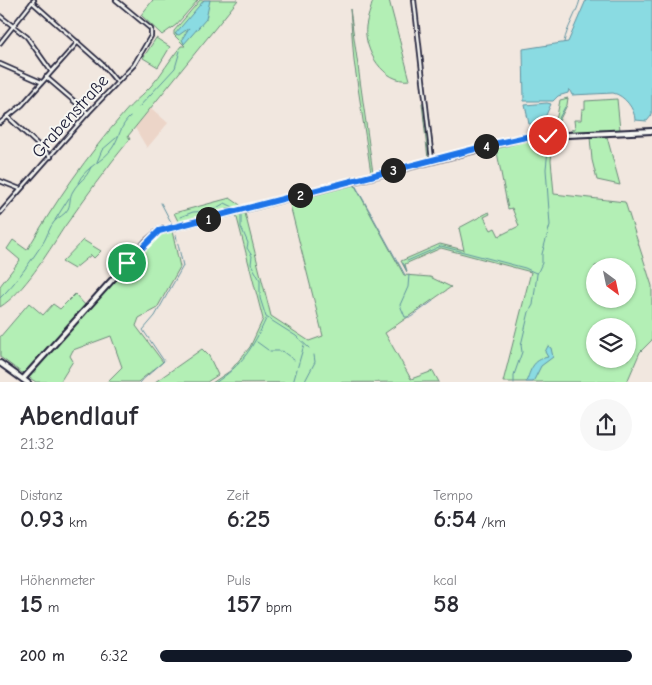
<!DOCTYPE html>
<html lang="de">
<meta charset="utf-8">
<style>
body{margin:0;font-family:"Comic Neue",sans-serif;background:#f7f7f7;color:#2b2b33;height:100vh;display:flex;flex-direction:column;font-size:19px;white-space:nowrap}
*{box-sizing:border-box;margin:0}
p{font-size:16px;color:#7c7c81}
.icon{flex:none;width:28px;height:28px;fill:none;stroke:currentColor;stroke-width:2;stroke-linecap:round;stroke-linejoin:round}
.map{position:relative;height:382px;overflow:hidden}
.side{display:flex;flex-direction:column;background:#fff;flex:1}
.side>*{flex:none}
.needle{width:32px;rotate:147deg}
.buttons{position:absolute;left:586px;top:258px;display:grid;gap:10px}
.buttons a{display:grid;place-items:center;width:50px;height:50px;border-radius:50%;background:#fff;box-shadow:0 1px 4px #0004;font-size:25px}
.pin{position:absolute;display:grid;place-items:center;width:42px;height:42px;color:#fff;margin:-21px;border:2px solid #fff;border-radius:50%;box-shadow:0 1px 5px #0007}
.km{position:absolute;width:25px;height:25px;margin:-12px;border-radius:50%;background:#222;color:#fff;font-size:14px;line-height:25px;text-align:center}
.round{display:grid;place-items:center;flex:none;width:52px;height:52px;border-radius:26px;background:#f7f7f7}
.summary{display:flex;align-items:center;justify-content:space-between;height:85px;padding:0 20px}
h1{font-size:28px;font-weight:700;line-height:38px}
.stats{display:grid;grid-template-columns:repeat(3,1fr);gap:8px;height:85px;padding:5px 20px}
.stats div{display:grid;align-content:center}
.stats b{font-size:25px;font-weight:700}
.stats small{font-size:14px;font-weight:400}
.stats p{font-size:14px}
ul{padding:0 20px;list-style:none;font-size:16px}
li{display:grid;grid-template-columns:80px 60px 1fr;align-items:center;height:38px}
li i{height:12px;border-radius:6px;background:#111827}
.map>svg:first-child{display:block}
</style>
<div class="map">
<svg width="652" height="383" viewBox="0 0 652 383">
<rect width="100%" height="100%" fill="#f1e7df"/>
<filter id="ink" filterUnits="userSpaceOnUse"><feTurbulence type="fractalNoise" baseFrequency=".02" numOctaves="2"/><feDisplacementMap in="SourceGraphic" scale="10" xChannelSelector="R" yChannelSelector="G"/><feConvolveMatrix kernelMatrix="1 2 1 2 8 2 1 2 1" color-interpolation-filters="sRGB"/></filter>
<g filter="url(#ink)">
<path fill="#ecd5c8" d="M 151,108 L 168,123 L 147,148 L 135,128 Z"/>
<g fill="#b3efb5" stroke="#6a8878" fill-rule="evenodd">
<path d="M 153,0 L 198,0 L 176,25 L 162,35 L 141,15 Z"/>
<path d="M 200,0 L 238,0 L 128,136 L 130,139 C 106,168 85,198 63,229 C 47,254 24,292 0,307 L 0,286 L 20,260 L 7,249 L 13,240 L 27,250 C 56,201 86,157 124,113 C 132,103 143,95 151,86 C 162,74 170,59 181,46 L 185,46 L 174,35 L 174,31 Z"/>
<path d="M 373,0 L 389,0 L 410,80 C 384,84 363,50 366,26 C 367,18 371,9 373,0 Z"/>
<path d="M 415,0 L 434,157 L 522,135 L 548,134 L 557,116 L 560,100 L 568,98 L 567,105 L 553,133 L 567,134 L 522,137 L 433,157 Z"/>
<path d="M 350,9 L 373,173 L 428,159 L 422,103 L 424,102 L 430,160 L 184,224 L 179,223 L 174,213 L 230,198 L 243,207 L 371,173 L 354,61 Z"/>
<path d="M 156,38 L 170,47 L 158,67 L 143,58 Z"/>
<path d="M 617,99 L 620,130 L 652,128 L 652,130 L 571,134 L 571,130 L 575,129 L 574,120 L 581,120 L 582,109 L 585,109 L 585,101 Z"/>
<path d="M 590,137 L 607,137 L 620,185 L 597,180 L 592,160 Z"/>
<path d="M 554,139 L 551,160 L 554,194 L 625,202 L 652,286 L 652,340 L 640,352 L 627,382 L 503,382 L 531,272 L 441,248 L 405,264 L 407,272 L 401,261 L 440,244 L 464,250 L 459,228 L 489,212 L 490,214 L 484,217 L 491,230 L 495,228 L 499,236 L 519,226 L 512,208 L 508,209 L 496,147 L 527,140 ZM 595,266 L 628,266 L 628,299 L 595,299 ZM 595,326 L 628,326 L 628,359 L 595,359 Z"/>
<path d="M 354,184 L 404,275 L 430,277 L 451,287 L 385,333 L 411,379 L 433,371 L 439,382 L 212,383 L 230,371 L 250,347 L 263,319 L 236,214 L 245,213 L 271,316 L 309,341 L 323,336 L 289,201 Z"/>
<path d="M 172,231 L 180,267 L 157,308 L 139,318 L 136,326 L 163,362 L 138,382 L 107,382 L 122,367 L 111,336 L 73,350 L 70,356 L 73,361 L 60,382 L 36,382 L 28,377 L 148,243 L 159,234 Z"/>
<path d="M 83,240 L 101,251 L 94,258 L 91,255 L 74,269 L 62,262 Z"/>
<path d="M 75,294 L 86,306 L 26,372 L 22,373 L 0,357 L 0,337 L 29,303 L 43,315 L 53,304 L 60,309 Z"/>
<path d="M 202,349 L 209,356 L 218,375 L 207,382 L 155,382 Z"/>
</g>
<g fill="#8adbe2" stroke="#60919f">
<path d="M 204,0 L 210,0 L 206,19 L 184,44 L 182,39 L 189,28 L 179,35 L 175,34 Z"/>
<path d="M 586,0 L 652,0 L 652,115 L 647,121 L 635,120 C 635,109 624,95 613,93 L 572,95 L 569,89 L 568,93 L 558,96 L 553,101 L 524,101 L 523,49 L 568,42 Z"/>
<path d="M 547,103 L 551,104 L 542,124 L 529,124 L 525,105 Z"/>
<path d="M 548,346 L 551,348 L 553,357 L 541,366 L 533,382 L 526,382 C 531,370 532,360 548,357 L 545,352 Z"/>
</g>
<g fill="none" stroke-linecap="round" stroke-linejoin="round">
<g stroke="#60919f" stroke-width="1">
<path d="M 564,42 C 567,27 576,15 580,0"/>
<path d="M 139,107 L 175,68 L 180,51"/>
<path d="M 551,133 L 565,107"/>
<path d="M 97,162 L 102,150 L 116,138"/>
<path d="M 78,183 C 85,166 104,162 113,147 C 120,136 120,126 130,117"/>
<path d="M 161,203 L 171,222"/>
<path d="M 180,217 L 193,212 L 211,211 L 225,203 L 235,208"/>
<path d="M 55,220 L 69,198"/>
<path d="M 407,261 L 441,246 L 525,268 L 536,273"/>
<path d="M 403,263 L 407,271"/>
<path d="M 409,275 L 408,287 L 400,305 L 405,317 L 411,317 L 433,301"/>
<path d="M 0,298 C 17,282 30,262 43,243 C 47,237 49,228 54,222 C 58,217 65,215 68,209 C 71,203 69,197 73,191 C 80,179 85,181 91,167"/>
<path d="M 257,342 L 268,350"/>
<path d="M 309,348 L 296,336 L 266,317 L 260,298 L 260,280 L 251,264 L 252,256 L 247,248 L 248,243 L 241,227 L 241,214 L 354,183 L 405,275"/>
<path d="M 270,351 L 280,351"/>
<path d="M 282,351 L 294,360"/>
<path d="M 139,383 L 164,361 L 143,330 L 155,316 L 183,266 L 175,231"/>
<path d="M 215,383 C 243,364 252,349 266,319"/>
<path d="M 293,383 L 304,345"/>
<path d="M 304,383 L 315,362 L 314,355"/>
<path d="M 514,383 L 514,375 L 522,352 L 521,345 L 529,312 L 533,305 L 537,274 L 542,263 L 542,254 L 550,225 L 546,169 L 549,140"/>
</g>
<defs>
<g id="street">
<path d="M 414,0 L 432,160"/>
<path d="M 32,2 L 103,65 L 117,82"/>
<path d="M 0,16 L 27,37 L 51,71"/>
<path d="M 0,43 L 34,0"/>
<path d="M 0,64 L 41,82"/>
<path d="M 46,77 L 88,113"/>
<path d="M 7,116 L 51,157"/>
<path d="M 0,123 L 22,105 L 78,42"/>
<path d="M 0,181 L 20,189"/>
<path d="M 0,213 L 88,113 L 134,65 L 151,36 L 151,29 L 116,0"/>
</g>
<g id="secondary">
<path d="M 0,363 L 28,383"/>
<path d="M 23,379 L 147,241 L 159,231 L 526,137 L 652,131"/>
</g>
</defs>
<use href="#street" stroke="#22223b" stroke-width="6"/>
<use href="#secondary" stroke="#22223b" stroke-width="8"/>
<use href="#street" stroke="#f6f6f2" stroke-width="2.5"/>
<use href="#secondary" stroke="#f6f6f2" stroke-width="4"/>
</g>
</g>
<g fill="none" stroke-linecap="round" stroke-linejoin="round" filter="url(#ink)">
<defs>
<path id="route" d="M 127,263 L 159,231 L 494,144 L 526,137 L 548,136"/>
</defs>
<use href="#route" stroke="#fff" stroke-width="10"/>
<use href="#route" stroke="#1a73e8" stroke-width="6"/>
</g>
<g text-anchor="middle" stroke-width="4" stroke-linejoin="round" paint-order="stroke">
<g font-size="18" fill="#22223b" stroke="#f6f6f2">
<text transform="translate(70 116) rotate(-48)" y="6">Grabenstraße</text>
</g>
</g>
</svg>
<div class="buttons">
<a><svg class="needle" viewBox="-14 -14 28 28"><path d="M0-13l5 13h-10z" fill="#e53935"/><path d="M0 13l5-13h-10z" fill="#7c7c81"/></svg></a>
<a><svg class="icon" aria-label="layers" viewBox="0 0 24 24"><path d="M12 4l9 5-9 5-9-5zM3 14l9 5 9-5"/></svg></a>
</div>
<div class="pin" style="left:127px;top:263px;background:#1e9e55"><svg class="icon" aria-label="arrive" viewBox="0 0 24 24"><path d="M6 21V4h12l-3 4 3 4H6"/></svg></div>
<div class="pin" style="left:548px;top:136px;background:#d93025"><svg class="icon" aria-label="check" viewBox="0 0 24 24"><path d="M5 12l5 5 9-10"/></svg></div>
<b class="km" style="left:208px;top:219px">1</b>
<b class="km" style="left:300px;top:195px">2</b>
<b class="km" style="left:393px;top:170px">3</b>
<b class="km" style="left:486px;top:146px">4</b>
</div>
<section class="side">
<div class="summary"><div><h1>Abendlauf</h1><p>21:32</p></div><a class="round"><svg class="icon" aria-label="share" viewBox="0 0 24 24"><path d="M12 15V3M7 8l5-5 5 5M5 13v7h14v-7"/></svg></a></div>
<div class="stats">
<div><p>Distanz</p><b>0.93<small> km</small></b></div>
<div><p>Zeit</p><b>6:25</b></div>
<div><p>Tempo</p><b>6:54<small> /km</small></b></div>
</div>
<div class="stats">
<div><p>Höhenmeter</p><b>15<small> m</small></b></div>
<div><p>Puls</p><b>157<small> bpm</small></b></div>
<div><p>kcal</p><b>58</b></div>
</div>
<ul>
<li><b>200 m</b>6:32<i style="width:100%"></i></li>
</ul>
</section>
